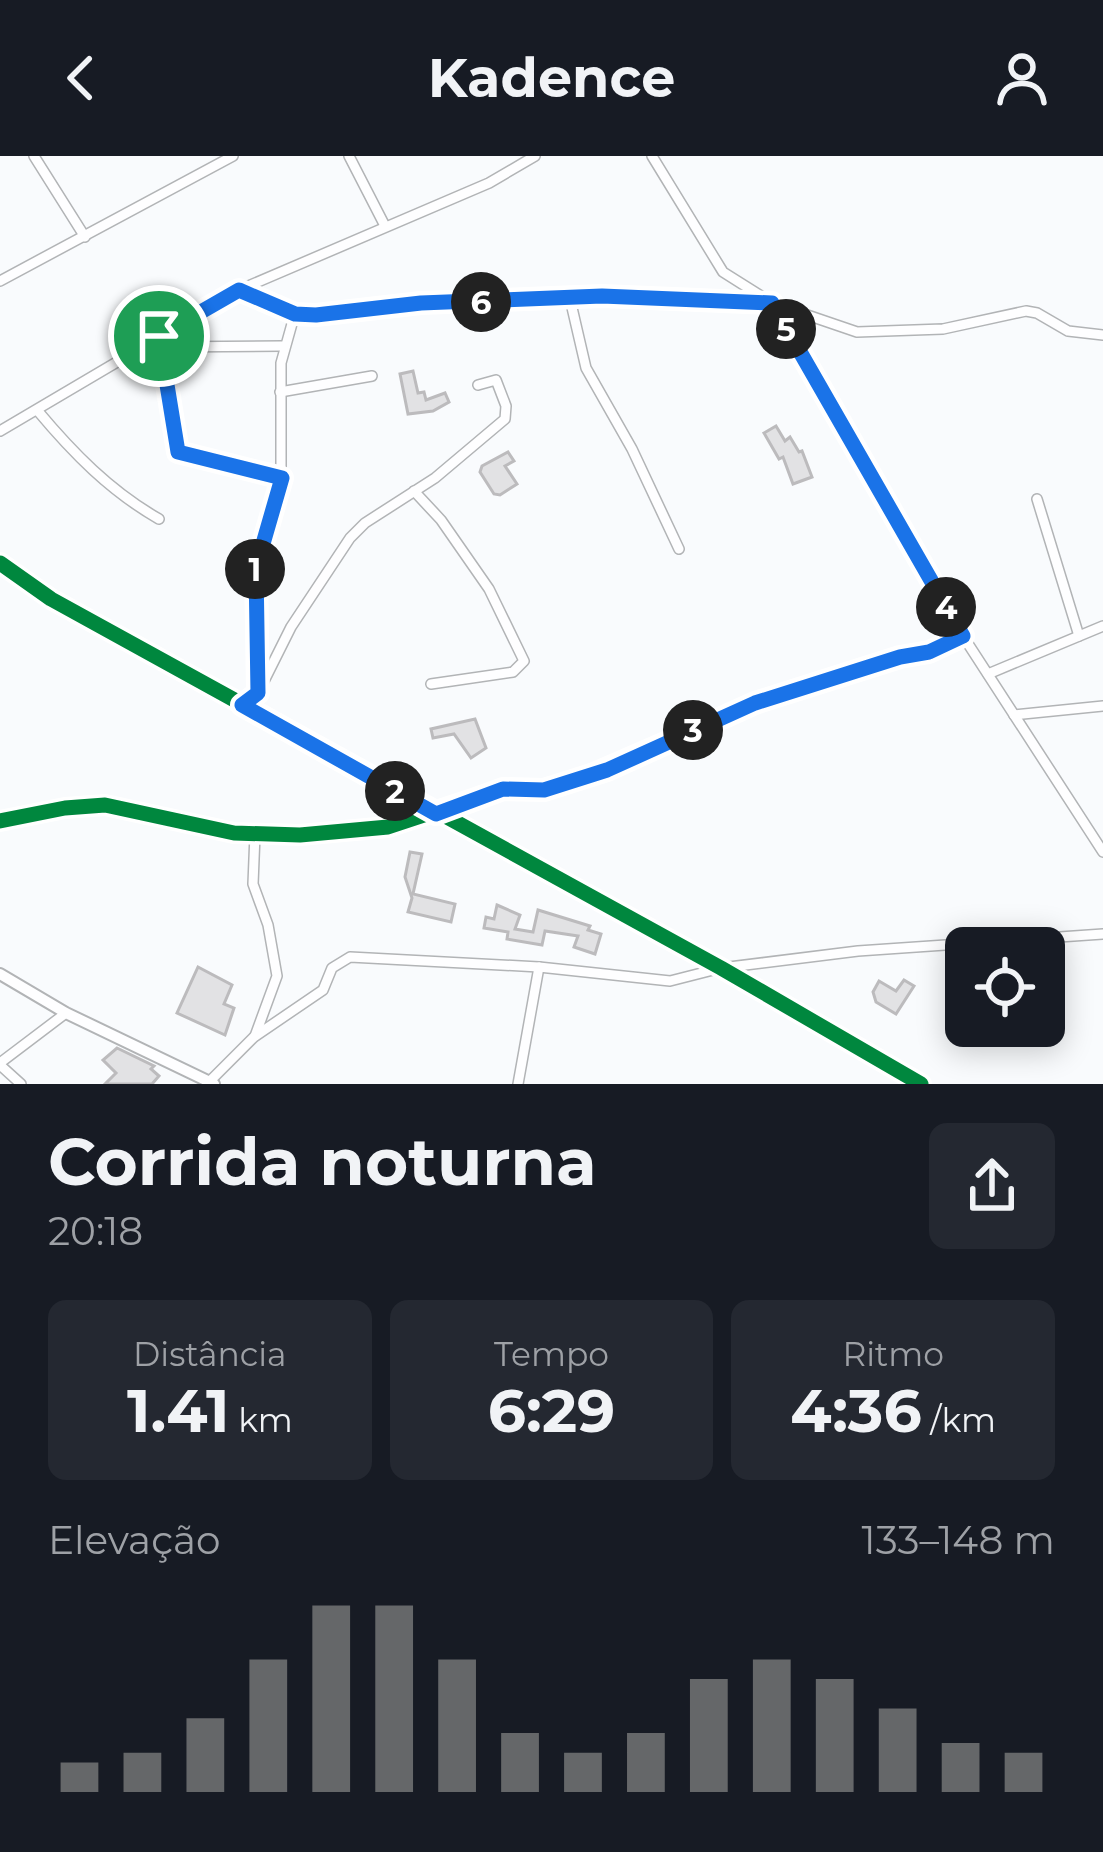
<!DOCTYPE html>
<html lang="pt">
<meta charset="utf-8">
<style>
body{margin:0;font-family:Montserrat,sans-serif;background:#242831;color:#f1f3f6;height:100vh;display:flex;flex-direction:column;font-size:45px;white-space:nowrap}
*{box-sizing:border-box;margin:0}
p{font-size:39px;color:#9ea1a6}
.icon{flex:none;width:66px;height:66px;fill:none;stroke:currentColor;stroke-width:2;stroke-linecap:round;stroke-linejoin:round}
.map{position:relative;height:928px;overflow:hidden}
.side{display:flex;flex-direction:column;background:#171b24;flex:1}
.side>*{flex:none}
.fabs{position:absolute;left:945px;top:771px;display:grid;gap:24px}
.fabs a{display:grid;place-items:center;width:120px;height:120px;border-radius:18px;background:#171b24;box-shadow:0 6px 30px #0003;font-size:60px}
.pin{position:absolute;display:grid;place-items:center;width:102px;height:102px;color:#fff;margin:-51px;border:6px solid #fff;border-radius:50%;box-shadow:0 3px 12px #0007}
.km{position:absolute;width:60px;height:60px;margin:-30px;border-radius:50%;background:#222;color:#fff;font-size:33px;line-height:60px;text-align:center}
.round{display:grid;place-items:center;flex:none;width:126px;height:126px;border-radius:18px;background:#242831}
.head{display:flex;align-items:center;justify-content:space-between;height:204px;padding:0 48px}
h1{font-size:66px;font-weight:700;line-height:90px}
.figures{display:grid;grid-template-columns:repeat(3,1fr);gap:18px;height:204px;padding:12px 48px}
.figures div{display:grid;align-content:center;border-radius:18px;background:#242831;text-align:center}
.figures b{font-size:60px;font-weight:700}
.figures small{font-size:33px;font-weight:400}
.figures p{font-size:33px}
.chart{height:336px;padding:24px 48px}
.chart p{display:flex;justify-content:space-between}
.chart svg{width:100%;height:216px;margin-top:12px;stroke:#656769;stroke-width:6}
header{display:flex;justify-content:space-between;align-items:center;height:156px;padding:0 48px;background:#171b24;font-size:54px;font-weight:700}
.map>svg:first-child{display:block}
</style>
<header><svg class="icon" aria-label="back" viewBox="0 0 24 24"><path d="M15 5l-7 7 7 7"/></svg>Kadence<svg class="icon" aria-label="person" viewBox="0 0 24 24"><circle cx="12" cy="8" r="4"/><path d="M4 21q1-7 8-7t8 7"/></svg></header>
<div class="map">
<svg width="1103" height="928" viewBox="0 0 1103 928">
<rect width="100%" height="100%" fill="#f9fbfd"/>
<g fill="#e2e2e4" stroke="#bcbbbd" stroke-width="3">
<path d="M 413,215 L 418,237 L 424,236 L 426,244 L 445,237 L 449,246 L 433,255 L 408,258 L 400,218 Z"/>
<path d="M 776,270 L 785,285 L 790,281 L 799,296 L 802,295 L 812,321 L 793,328 L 783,301 L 779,303 L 764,277 Z"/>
<path d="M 508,296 L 514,305 L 505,310 L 517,328 L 500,339 L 494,338 L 480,316 L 482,310 Z"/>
<path d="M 475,563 L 486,592 L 471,602 L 454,578 L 433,582 L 431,573 Z"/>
<path d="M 410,696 L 422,698 L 413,738 L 455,748 L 451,766 L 408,756 L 412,742 L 405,721 Z"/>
<path d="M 497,749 L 520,759 L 515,773 L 533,776 L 538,754 L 590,770 L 588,774 L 601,778 L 595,798 L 574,791 L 578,780 L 545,775 L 542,789 L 507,783 L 508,776 L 484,772 L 486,761 L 494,763 Z"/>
<path d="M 198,811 L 232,829 L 224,848 L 234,852 L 225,879 L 177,857 Z"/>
<path d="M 904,824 L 914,830 L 896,858 L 876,846 L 873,836 L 879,825 L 896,835 Z"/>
<path d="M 117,892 L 154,910 L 151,913 L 159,920 L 152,928 L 105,928 L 116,917 L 103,904 Z"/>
</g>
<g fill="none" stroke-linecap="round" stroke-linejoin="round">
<defs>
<g id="minor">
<path d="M 34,0 L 85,81"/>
<path d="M 349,0 L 385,70"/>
<path d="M 652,0 L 723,116 L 772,147 L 963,480 L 1103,696"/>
<path d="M 0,125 L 233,0"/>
<path d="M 239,134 L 295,157 L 315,159 L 421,147 L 602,140 L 650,145 L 707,143 L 772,147 L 857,176 L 943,173 L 1026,155 L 1037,157 L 1068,175 L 1103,179"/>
<path d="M 570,143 L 586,212 L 632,293 L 679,393"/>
<path d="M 159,180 L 177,295 L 282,322"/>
<path d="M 161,191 L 282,190"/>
<path d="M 280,236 L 372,220"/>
<path d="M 37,254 C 73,297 110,335 159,363"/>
<path d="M 0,275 L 239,134 L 489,27 L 535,0"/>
<path d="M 414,335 L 441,364 L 489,433 L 524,505 L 513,516 L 431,528"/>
<path d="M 1037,343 L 1079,480"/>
<path d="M 0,407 L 51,443 L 721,812 L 921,928"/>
<path d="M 988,518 L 1103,470"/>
<path d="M 258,535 L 256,412 L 281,331 L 281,207 L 295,157"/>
<path d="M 241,549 L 258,537 L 291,471 L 350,382 L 365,367 L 435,322 L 505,263 L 506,250 L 496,224 L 478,229"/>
<path d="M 1014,559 L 1103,550"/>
<path d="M 0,665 L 65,652 L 105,649 L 234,677 L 300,679 L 388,671 L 503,633 L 544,633 L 580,623 L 755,547 L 900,501 L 929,496 L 963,480"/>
<path d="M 255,880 L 277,820 L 268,769 L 253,728 L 255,678"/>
<path d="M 0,907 L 66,857"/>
<path d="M 0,909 L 21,928"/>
<path d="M 207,928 L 254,881 L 323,834 L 332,812 L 350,801 L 539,811 L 670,825 L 721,812 L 858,795 L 1103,778"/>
<path d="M 518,928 L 539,811"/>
</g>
<path id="tertiary" d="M 0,818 L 66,857 L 214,928"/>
</defs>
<use href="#minor" stroke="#b2b4b6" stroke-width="12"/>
<use href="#tertiary" stroke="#b2b4b6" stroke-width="14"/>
<use href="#minor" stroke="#fefeff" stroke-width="9"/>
<use href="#tertiary" stroke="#fefeff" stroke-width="10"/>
<defs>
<g id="cycleway">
<path d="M 0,407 L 51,443 L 721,812 L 921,928"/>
<path d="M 0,665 L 65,652 L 105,649 L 234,677 L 300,679 L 388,671 L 503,633 L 544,633 L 580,623 L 755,547 L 900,501 L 929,496 L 963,480"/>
</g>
</defs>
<use href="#cycleway" stroke="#fff" stroke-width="22"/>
<use href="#cycleway" stroke="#00873e" stroke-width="15"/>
</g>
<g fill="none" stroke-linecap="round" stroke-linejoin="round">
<defs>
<path id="route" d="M 239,134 L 295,158 L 316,159 L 421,147 L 602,140 L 772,147 L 963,480 L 929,496 L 900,501 L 755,547 L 607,614 L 544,634 L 503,633 L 436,658 L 242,549 L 258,537 L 256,412 L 282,322 L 178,296 L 159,180 Z"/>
</defs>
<use href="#route" stroke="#fff" stroke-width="24"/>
<use href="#route" stroke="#1a73e8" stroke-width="15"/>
</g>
</svg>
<div class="fabs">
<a><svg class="icon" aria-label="locate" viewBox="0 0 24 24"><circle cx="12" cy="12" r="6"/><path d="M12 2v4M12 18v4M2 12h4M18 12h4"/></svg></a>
</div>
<div class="pin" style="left:159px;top:180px;background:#1e9e55"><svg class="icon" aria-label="arrive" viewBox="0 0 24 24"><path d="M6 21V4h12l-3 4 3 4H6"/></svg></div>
<b class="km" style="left:255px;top:413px">1</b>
<b class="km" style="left:395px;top:635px">2</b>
<b class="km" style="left:693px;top:574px">3</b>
<b class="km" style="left:946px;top:451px">4</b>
<b class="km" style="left:786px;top:173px">5</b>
<b class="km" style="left:481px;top:146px">6</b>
</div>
<section class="side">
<div class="head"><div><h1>Corrida noturna</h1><p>20:18</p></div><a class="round"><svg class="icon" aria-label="share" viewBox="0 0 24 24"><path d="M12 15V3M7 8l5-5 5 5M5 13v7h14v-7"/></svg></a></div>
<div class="figures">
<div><p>Distância</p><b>1.41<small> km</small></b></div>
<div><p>Tempo</p><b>6:29</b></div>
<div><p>Ritmo</p><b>4:36<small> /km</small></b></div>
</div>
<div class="chart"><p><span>Elevação</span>133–148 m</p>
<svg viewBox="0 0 160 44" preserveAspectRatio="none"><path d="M5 44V38M15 44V36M25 44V29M35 44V17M45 44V6M55 44V6M65 44V17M75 44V32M85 44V36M95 44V32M105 44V21M115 44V17M125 44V21M135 44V27M145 44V34M155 44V36"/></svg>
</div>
</section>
